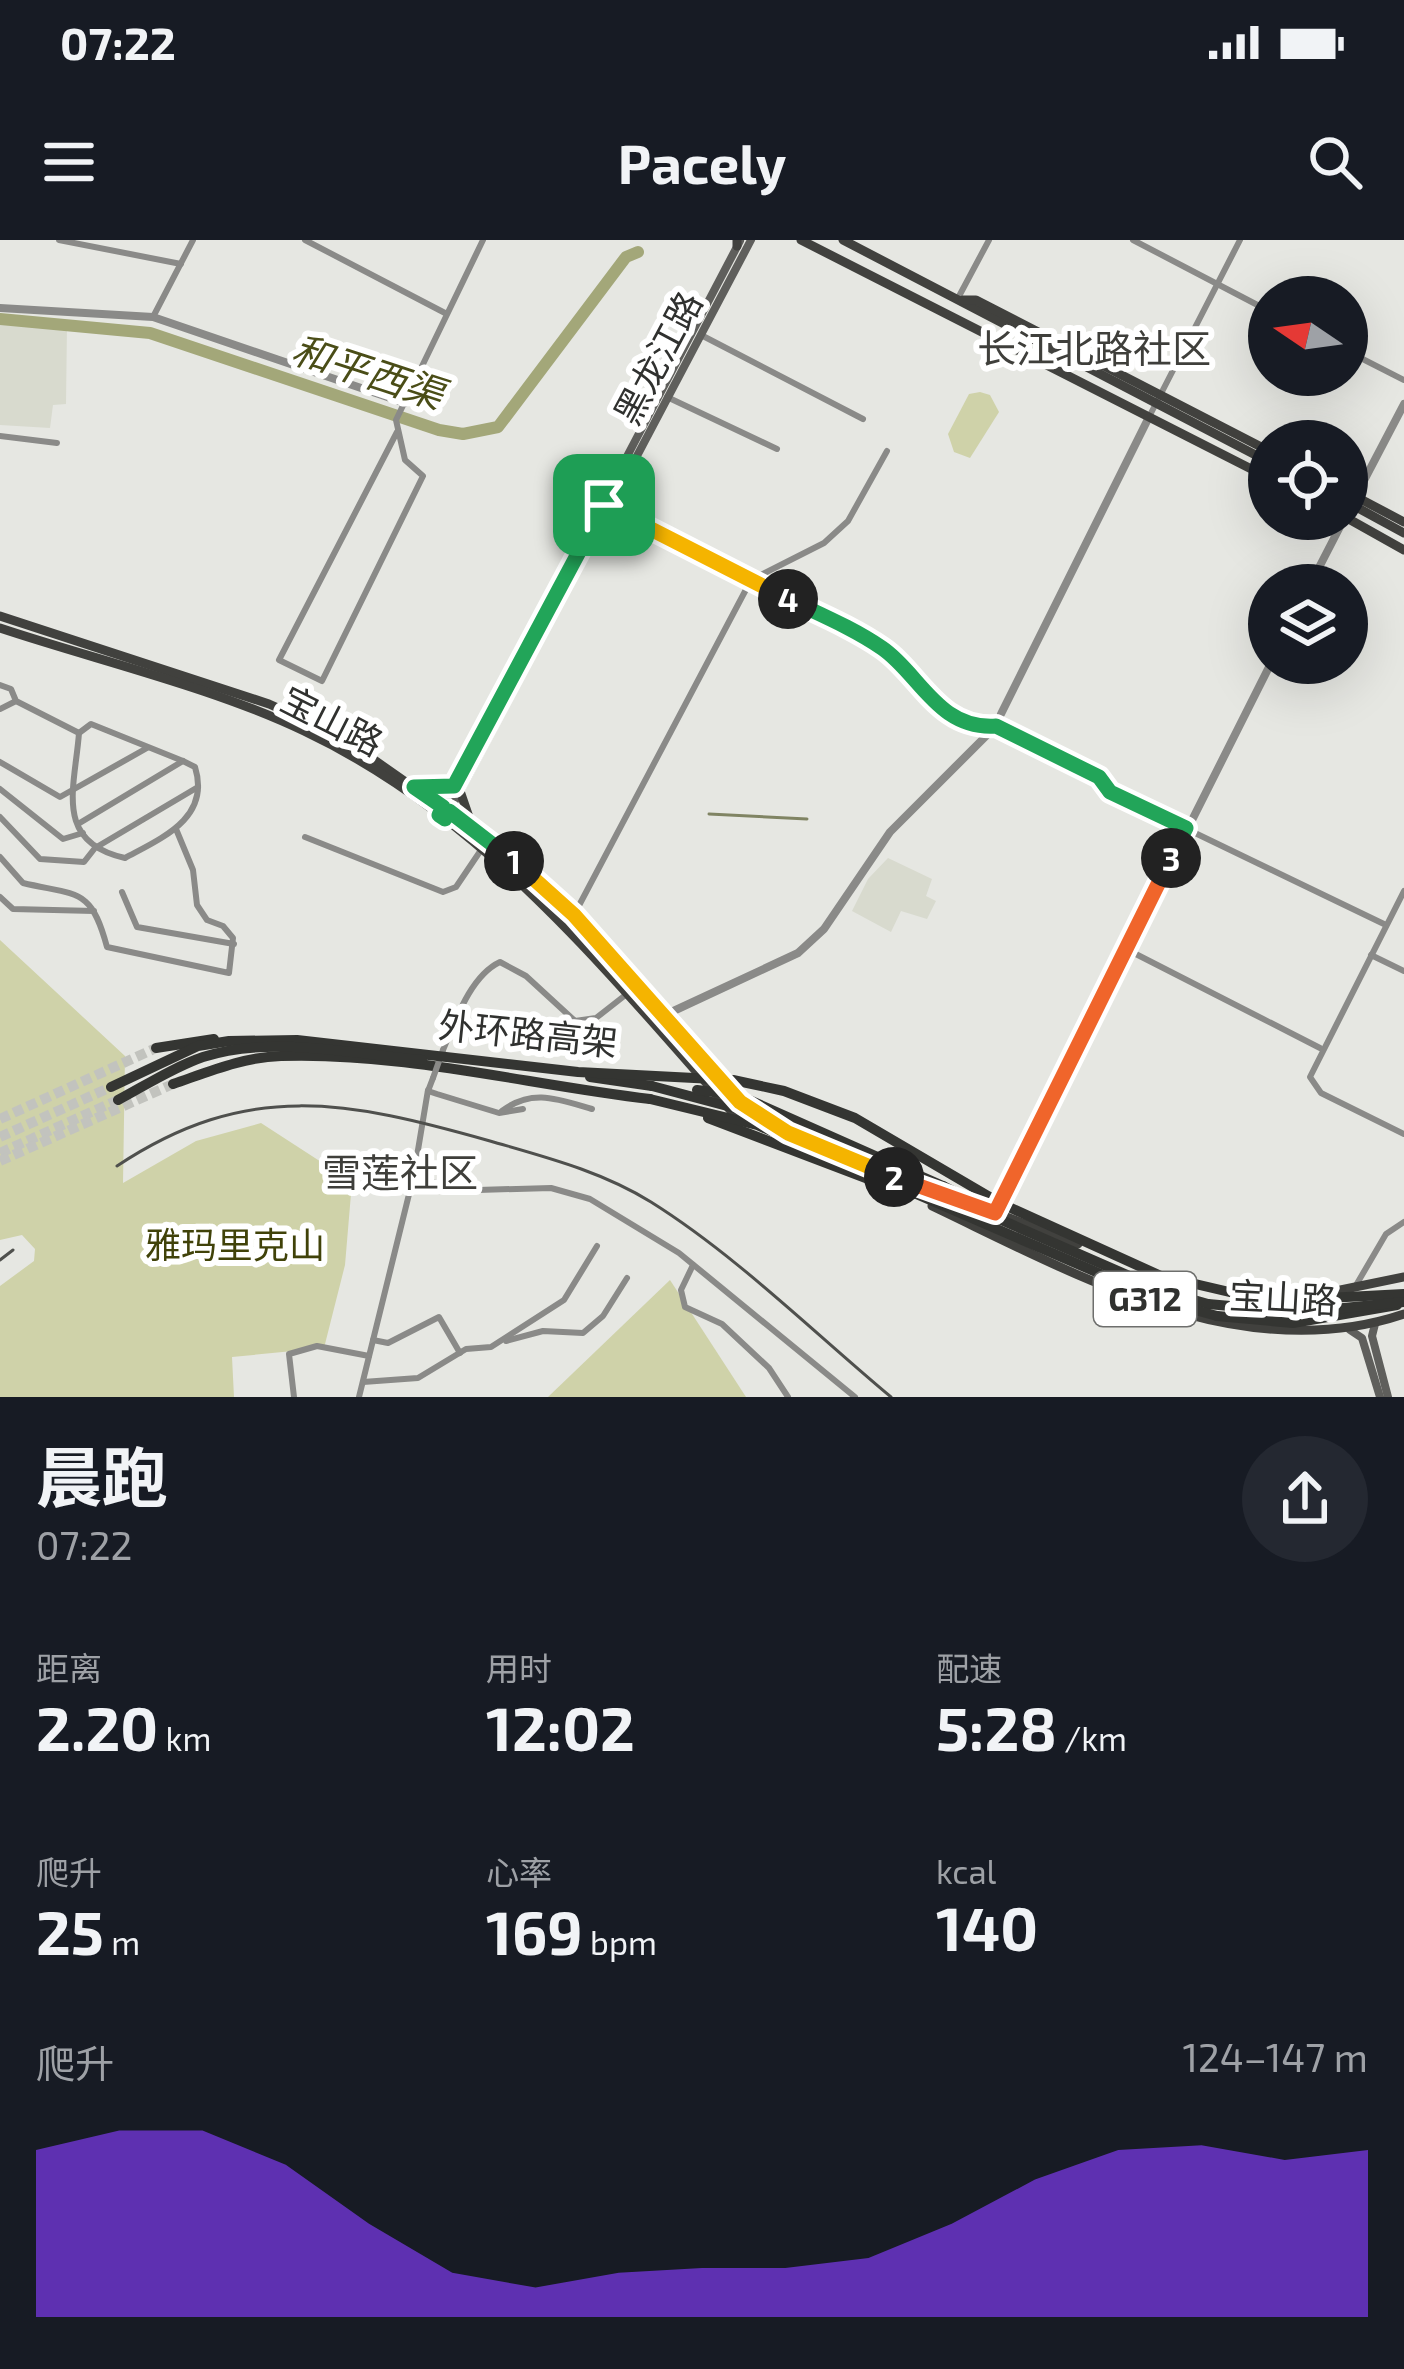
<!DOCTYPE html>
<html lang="zh">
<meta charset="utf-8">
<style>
body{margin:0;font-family:"Exo 2","Noto Sans SC",sans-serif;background:#242831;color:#f1f3f6;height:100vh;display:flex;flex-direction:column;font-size:45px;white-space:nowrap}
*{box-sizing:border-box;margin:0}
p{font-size:39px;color:#9ea1a6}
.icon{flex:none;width:66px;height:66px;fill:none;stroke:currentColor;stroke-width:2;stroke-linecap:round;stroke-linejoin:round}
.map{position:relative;height:1157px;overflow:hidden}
.sheet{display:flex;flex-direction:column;background:#171b24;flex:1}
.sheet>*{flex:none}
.needle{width:78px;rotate:283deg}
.fabs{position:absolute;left:1248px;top:36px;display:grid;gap:24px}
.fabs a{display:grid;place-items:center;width:120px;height:120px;border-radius:50%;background:#171b24;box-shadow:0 12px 48px #0002;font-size:60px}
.pin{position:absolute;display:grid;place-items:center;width:102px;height:102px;color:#fff;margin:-51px;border-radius:24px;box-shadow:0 6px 18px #0006}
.km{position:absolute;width:60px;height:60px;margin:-30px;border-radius:50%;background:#222;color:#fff;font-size:33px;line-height:60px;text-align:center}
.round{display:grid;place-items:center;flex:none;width:126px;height:126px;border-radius:63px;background:#242831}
.headline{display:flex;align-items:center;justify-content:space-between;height:204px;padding:0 36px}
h1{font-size:66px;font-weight:700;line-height:90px}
.figures{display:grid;grid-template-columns:repeat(3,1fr);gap:18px;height:204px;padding:12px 36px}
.figures div{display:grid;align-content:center}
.figures b{font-size:60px;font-weight:700}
.figures small{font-size:33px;font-weight:400}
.figures p{font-size:33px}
.chart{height:336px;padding:24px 36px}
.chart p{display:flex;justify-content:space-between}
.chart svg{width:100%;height:216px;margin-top:12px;fill:#7c3aed;opacity:.7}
.status{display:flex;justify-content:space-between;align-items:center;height:84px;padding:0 60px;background:#171b24;direction:ltr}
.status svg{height:33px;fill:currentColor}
header{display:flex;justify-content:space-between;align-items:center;height:156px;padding:0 36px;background:#171b24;font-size:54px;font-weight:700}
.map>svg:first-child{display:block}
</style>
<div class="status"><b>07:22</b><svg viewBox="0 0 49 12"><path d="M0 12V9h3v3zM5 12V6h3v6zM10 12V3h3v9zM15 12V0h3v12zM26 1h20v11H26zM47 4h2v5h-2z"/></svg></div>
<header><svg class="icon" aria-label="menu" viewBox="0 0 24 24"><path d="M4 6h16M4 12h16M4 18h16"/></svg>Pacely<svg class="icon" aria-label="search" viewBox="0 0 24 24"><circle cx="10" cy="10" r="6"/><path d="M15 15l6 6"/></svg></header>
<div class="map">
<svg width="1404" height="1157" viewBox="0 0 1404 1157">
<rect width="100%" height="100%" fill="#e6e7e2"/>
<g fill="#d8dace">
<path d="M 0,82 L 67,85 L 66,164 L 53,165 L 50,188 L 0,185 Z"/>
<path d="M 888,618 L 932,639 L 926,656 L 936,661 L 927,679 L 901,671 L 891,692 L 852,671 L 868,639 Z"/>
</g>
<g fill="#cfd2a9">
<path d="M 980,152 L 990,155 L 999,172 L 970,218 L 954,212 L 948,194 L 969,154 Z"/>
<path d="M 0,700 L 125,816 L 123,943 L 196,901 L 261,883 L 352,942 L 345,1025 L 324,1108 L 232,1117 L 234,1157 L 0,1157 L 0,1046 L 34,1021 L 35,1009 L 22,995 L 0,1000 Z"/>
<path d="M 670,1040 L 746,1157 L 548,1157 Z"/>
</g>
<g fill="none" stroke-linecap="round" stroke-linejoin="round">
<path stroke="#808463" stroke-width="3" d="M 709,574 L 807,579"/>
<path stroke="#a3a779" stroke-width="12" d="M 0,79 L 150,93 L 439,190 L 463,194 L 498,187 L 626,17 L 638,12"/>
<g stroke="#c2c3be" stroke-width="10" stroke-dasharray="10 5" stroke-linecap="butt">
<path d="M 0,879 L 156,808"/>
<path d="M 0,897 L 111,847"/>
<path d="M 0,913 L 118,860"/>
<path d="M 0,921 L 173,844"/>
</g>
<g stroke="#8a8a88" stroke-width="6">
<path d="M 59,0 L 181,24"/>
<path d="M 305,0 L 445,73"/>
<path d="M 1133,0 L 1269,71"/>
<path d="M 957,60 L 989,0"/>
<path d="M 153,77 L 193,0"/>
<path d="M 701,95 L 863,179"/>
<path d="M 1347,111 L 1404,140"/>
<path d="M 667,157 L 777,209"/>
<path d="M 1149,177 L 1240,0"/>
<path d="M 397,192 L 279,420 L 322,441 L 423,236 L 405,220 L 396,180 L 483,0"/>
<path d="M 0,196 L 57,203"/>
<path d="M 0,445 L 11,449 L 16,461 L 79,493"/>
<path d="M 0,469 L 16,461"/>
<path d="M 1001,474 L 996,486 L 1099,537 L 1110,552 L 1386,685"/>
<path d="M 91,484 L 183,521 L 195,527 C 211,578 162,598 125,618 C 53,602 75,547 79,493 Z"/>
<path d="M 0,522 L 60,557 L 147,508"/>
<path d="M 0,549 L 63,599 L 83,593"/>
<path d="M 0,577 L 40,619 L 84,622 L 95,608 L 198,547"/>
<path d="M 78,584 L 183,521"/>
<path d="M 305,597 L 443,652 L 456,647 L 481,610"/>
<path d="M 0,617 L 23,643 C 78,656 91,647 107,707 L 229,733 L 233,698 L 223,686 L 207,680 L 197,665 L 193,630 L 176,589"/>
<path d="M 1404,651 L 1310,837 L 1321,853 L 1404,894"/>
<path d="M 122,652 L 137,687 L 234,704"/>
<path d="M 0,657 L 13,669 L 94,671"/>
<path d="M 574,675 L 751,340 L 824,303 L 848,281 L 887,211"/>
<path d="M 1126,709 L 1320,808"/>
<path d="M 1371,715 L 1404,731"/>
<path d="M 443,810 C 455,782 470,736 500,722 L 526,736 L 575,781 L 596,778 L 628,753"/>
<path d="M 433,838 L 428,851 L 437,854 L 499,873 L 523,869"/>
<path d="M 502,871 C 532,848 558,859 592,869"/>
<path d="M 413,939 L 478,950 L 551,948 L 590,959 L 679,1013 L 855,1157"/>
<path d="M 693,1025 L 681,1050 L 685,1067 L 722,1084 L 769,1128 L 788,1157"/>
<path d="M 1355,1047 L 1386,994 L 1404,982"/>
<path d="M 373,1100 L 388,1103 L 439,1077 L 460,1113"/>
<path d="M 506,1101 L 543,1091 L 583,1093 L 603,1076 L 627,1038"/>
<path d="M 363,1142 L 418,1138 L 466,1109 L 491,1107 L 564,1060 L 597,1006"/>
<path d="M 294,1157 L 289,1114 L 317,1106 L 369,1116"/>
<path d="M 359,1157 L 414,934 L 428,850"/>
</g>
<g stroke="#8a8a88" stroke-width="8">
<path d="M 0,68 L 153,77 L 405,163"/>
<path d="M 606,266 L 885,410 L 933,463 L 983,487 L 996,486"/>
<path d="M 1347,273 L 1404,164"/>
<path d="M 1310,345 L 1344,279"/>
<path d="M 1001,474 L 1149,177"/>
<path d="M 667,774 L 798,713 L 824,689 L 890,592 L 996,486"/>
<path d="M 998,966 L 1271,423"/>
</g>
<g stroke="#5f5f5c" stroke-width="8">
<path d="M 449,572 L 751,0"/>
<path d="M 440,573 L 740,1"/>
<path d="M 1375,1084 L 1372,1096 L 1388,1157"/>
<path d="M 1350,1090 L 1362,1098 L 1380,1157"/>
</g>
<g stroke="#41413e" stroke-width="9">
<path d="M 737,0 L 737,6"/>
<path d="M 801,0 L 1269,238"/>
<path d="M 843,0 L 1269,222"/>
<path d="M 963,60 L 976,60 L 1269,211"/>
<path d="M 1347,252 L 1404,282"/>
<path d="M 1347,262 L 1404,293"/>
<path d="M 1347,278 L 1404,310"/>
<path d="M 0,376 L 269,464 L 332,492 L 370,517 L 497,606 L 574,675 L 752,869"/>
<path d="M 0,388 C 96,420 215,448 304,491 C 482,575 604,728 732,872 L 748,881"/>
<path d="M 418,548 L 454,546"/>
<path d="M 460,551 L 471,583"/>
<path d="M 932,966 C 1077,1035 1241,1129 1404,1074"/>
<path d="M 1004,976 L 1078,1004"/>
<path d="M 1321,1054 L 1404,1037"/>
</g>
<g stroke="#343532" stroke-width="10">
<path d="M 156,808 L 214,799"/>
<path d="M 590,837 L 652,846"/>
<path d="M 173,844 C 208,832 243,817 281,816 C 404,812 529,845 650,859"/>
<path d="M 708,878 L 892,948"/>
<path d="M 943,946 L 992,971"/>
<path d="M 1208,1064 L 1241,1067"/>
<path d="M 1217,1076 L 1293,1083 L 1397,1065"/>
</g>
<g stroke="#4f504d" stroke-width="3">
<path d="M 117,926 C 248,839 348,861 490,901 C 545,917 601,931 651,962 C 737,1016 813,1092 891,1157"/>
<path d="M 0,1020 L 13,1010"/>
</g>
<path stroke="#8a8a88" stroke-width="6" d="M 433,838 L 443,810"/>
<g stroke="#343532" stroke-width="10">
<path d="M 652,846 L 761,875 L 1166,1052 L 1208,1064"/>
<path d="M 111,847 L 198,806 L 229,801 L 297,800 L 578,832 L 733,840 L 784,851 L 855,878 L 1000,963 L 1161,1036 L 1268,1061 L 1404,1054"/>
<path d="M 697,850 L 738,855 L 943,946"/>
<path d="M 650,859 L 757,885 L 1163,1061 L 1217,1076"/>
<path d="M 118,860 C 146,845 174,827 203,817 C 271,795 353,814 422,820"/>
<path d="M 1236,1064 L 1324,1070 L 1404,1062"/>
</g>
</g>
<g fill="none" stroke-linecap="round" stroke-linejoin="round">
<defs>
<path id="split-1" d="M 514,621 L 449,571 L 445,579 L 439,575 L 443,567 L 414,547 L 454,546 L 604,265"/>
<path id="split-2" d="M 514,621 L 574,675 L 740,862 L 788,893 L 894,937"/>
<path id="split-3" d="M 894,937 L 995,973 L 1171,618"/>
<path id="split-4" d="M 788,359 C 819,374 853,388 882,408 C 919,433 938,490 996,486 L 1099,537 L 1110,552 L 1186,588 L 1171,618"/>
<path id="split-5" d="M 604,265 L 788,359"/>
</defs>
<use href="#split-1" stroke="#fff" stroke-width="24"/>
<use href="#split-2" stroke="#fff" stroke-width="24"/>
<use href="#split-3" stroke="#fff" stroke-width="24"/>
<use href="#split-4" stroke="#fff" stroke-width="24"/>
<use href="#split-5" stroke="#fff" stroke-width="24"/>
<use href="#split-1" stroke="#22a559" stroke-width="15"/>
<use href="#split-2" stroke="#f5b400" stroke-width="15"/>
<use href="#split-3" stroke="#f0652b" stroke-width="15"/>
<use href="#split-4" stroke="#22a559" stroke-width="15"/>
<use href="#split-5" stroke="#f5b400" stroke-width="15"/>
</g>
<g text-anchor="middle" stroke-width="12" stroke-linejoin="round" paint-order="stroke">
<rect fill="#fff" stroke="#6e6f6d" stroke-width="3" x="1094" y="1032" width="102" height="54" rx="9"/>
<g font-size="33" font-weight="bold" fill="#30312f">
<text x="1145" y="1071">G312</text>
</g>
<g font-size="36" fill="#30312f" stroke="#fff">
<text transform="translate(658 118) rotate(-62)" y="13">黑龙江路</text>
<text transform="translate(332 481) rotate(27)" y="13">宝山路</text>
<text transform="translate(528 794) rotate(6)" y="13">外环路高架</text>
<text transform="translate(1283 1058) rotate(3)" y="13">宝山路</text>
</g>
<g font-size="36" fill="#404209" stroke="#fff">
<text x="235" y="1018">雅玛里克山</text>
</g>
<g font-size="39" fill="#3f3f3b" stroke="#fff">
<text x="1094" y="123">长江北路社区</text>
<text x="400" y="947">雪莲社区</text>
</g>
<g font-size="39" font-style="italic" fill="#4a4d17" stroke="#fff">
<text transform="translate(368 132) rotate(18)" y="14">和平西渠</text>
</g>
</g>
</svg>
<div class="fabs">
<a><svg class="needle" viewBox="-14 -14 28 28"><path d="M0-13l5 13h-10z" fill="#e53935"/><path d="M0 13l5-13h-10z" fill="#9ea1a6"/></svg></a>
<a><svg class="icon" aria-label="locate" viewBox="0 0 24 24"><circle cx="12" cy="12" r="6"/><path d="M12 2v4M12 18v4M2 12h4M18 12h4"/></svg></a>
<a><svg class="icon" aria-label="layers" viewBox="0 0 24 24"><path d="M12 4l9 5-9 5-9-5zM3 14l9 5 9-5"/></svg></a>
</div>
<div class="pin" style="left:604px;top:265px;background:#1e9e55"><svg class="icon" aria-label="arrive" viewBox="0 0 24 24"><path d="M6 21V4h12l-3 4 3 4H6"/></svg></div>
<b class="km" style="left:514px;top:621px">1</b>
<b class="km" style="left:894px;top:937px">2</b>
<b class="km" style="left:1171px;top:618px">3</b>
<b class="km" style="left:788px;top:359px">4</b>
</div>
<section class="sheet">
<div class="headline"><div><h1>晨跑</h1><p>07:22</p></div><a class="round"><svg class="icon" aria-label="share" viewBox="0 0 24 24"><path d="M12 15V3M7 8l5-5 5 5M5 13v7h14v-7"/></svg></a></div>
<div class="figures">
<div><p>距离</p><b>2.20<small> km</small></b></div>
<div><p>用时</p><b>12:02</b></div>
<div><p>配速</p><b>5:28<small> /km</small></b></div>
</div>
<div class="figures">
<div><p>爬升</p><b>25<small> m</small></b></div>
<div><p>心率</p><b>169<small> bpm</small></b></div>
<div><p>kcal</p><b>140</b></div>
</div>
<div class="chart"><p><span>爬升</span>124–147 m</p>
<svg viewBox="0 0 160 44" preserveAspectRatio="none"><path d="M0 44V10L10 6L20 6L30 13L40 25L50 35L60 38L70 35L80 34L90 34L100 32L110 25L120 16L130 10L140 9L150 12L160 10V44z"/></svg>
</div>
</section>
